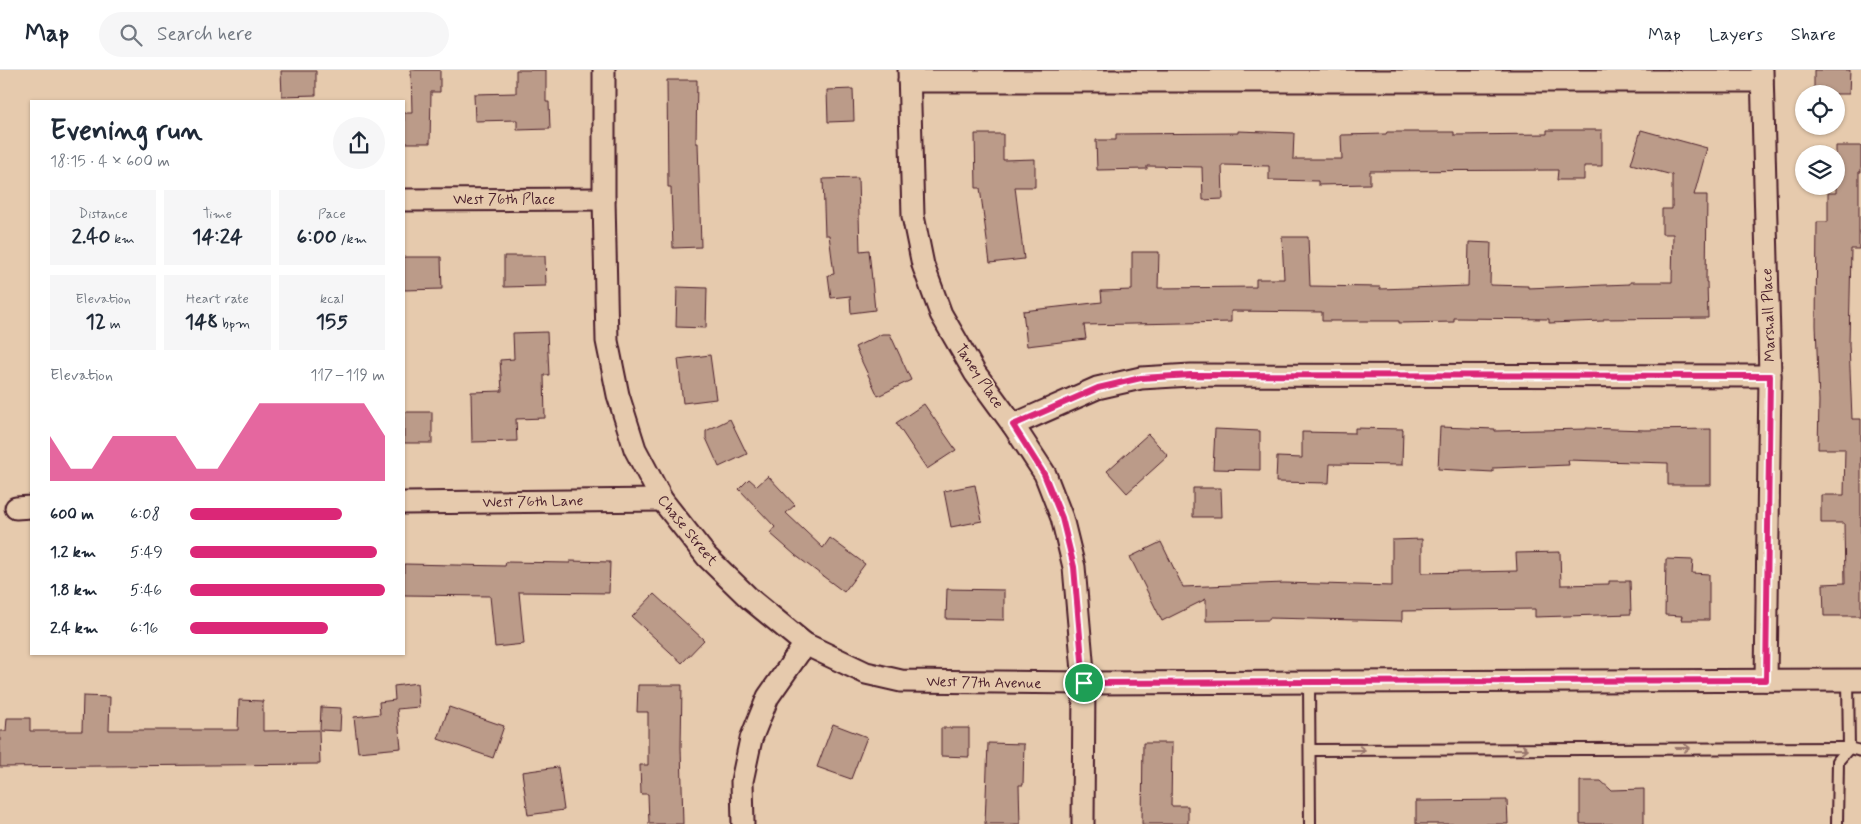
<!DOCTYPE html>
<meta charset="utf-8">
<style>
body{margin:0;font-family:Mynerve,sans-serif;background:#f6f6f7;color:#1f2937;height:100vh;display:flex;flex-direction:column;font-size:19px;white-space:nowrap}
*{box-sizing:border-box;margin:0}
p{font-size:16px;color:#747a83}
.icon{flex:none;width:28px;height:28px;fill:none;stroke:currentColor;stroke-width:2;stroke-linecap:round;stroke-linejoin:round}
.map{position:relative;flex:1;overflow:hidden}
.side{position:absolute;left:30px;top:30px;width:375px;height:555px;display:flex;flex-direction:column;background:#fff;border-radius:0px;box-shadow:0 1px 4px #0004}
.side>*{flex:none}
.buttons{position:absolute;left:1795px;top:15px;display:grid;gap:10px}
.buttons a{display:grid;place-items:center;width:50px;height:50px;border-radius:50%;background:#fff;box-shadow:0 1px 4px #0004;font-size:25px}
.pin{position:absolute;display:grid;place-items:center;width:42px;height:42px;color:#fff;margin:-21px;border:2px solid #fff;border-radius:50%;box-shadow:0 1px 5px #0007}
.round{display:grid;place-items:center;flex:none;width:52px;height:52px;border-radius:26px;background:#f6f6f7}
.overview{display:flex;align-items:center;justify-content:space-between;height:85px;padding:0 20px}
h1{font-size:28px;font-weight:700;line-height:38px}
.figures{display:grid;grid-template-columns:repeat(3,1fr);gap:8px;height:85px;padding:5px 20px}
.figures div{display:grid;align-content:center;border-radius:0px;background:#f6f6f7;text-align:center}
.figures b{font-size:21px;font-weight:700}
.figures small{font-size:14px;font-weight:400}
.figures p{font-size:14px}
.chart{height:140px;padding:10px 20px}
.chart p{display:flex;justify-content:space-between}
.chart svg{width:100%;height:90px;margin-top:5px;fill:#db2777;opacity:.7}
ul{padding:0 20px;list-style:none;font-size:16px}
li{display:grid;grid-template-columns:80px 60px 1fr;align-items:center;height:38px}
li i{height:12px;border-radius:6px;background:#db2777}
header{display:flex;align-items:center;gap:30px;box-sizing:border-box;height:70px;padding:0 25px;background:#fff;border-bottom:1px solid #e0e1e3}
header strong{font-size:24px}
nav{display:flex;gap:28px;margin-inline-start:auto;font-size:18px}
.search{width:350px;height:45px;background:#f6f6f7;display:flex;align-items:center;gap:12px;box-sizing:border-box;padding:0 18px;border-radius:28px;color:#747a83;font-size:19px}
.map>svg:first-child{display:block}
</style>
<header>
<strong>Map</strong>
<div class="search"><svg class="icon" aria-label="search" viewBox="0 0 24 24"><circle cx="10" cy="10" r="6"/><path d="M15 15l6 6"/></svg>Search here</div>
<nav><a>Map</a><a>Layers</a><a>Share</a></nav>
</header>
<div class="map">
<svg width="1861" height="754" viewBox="0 0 1861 754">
<rect width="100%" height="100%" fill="#e6caad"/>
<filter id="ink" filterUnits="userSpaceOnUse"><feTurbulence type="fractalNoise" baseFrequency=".02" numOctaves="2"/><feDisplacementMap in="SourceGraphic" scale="10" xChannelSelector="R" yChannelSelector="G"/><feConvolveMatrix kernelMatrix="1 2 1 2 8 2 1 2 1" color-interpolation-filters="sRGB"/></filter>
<g filter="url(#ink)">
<g fill="#bb9b89" stroke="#4a1f2b">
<path d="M 411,0 L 440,0 L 440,22 L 431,22 L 430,73 L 404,73 L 404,43 L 412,43 Z"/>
<path d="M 516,0 L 546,0 L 546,32 L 549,32 L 550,59 L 517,60 L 517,50 L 475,51 L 474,24 L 516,23 Z"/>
<path d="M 1814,0 L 1850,0 L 1849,24 L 1814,24 Z"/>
<path d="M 281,1 L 316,1 L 316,25 L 282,26 Z"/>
<path d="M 667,10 L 697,10 L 696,73 L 698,73 L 701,177 L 673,178 L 671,117 L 668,117 Z"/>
<path d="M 853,19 L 854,51 L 828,52 L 827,20 Z"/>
<path d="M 1547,60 L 1602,60 L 1602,96 L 1584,96 L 1584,110 L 1557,110 L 1558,100 L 1370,101 L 1370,114 L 1318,115 L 1318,111 L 1269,110 L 1269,96 L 1222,95 L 1223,129 L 1203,130 L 1202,97 L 1147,96 L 1147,99 L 1097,100 L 1096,70 L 1116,70 L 1116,64 L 1238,63 L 1238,61 L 1294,63 L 1293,89 L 1342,89 L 1341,65 L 1386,64 L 1387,62 L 1454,62 L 1454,65 L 1547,64 Z"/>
<path d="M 1641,60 L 1707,78 L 1694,125 L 1707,125 L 1706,212 L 1707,212 L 1708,248 L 1603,249 L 1603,251 L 1549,253 L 1549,249 L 1454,248 L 1454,252 L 1399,253 L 1399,251 L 1322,251 L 1322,242 L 1231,241 L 1231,252 L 1084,255 L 1086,269 L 1027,276 L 1023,241 L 1102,232 L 1101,221 L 1132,220 L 1132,182 L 1159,182 L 1158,218 L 1256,217 L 1256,209 L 1284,209 L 1282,167 L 1308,167 L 1310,216 L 1380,217 L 1380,219 L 1468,216 L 1469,172 L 1491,173 L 1490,215 L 1528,216 L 1528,218 L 1630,214 L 1630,212 L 1672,212 L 1673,164 L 1662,164 L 1662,139 L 1672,139 L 1672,105 L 1631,94 Z"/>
<path d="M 975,64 L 1003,64 L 1003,90 L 1035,89 L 1035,117 L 1015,117 L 1024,189 L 990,193 L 980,118 L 976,118 Z"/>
<path d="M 1836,76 L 1861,76 L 1861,102 L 1859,102 L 1859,179 L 1851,179 L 1849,274 L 1852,349 L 1861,349 L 1861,546 L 1824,546 L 1823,514 L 1845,513 L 1844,453 L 1821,453 L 1821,425 L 1844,425 L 1845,379 L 1818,379 L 1819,331 L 1816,255 L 1817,152 L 1828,152 L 1828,123 L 1836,123 Z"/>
<path d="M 858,108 L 860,181 L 869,180 L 875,240 L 851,243 L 850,226 L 831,228 L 828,205 L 834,204 L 829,165 L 825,165 L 823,109 Z"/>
<path d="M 504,186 L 545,186 L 546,216 L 504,217 Z"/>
<path d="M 404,187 L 441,187 L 442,219 L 404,220 Z"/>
<path d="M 677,217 L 707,218 L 706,258 L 676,257 Z"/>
<path d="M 547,262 L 549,305 L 544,305 L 545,348 L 516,349 L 517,371 L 472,372 L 471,322 L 502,321 L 500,290 L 514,289 L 513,263 Z"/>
<path d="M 882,264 L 890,264 L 911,310 L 878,326 L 855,277 Z"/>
<path d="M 710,285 L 716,329 L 683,333 L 678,289 Z"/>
<path d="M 924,334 L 956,380 L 927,399 L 896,353 Z"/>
<rect x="404" y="342" width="28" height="31"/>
<path d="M 730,349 L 747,384 L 719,397 L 706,368 L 706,361 Z"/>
<path d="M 1440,357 L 1495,359 L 1495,361 L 1586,359 L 1586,358 L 1645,360 L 1711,359 L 1711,415 L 1668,415 L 1668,393 L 1568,390 L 1569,395 L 1493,398 L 1493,402 L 1438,399 Z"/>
<path d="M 1355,358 L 1403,359 L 1402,395 L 1330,394 L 1329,413 L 1276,412 L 1277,387 L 1302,388 L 1302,362 L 1355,363 Z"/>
<path d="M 1215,359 L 1260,361 L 1260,400 L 1213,399 Z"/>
<path d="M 1148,364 L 1168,386 L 1127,423 L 1107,401 Z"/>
<path d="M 768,406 L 795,435 L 786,443 L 823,478 L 830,468 L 865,494 L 844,522 L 795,485 L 770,463 L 775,457 L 739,419 L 749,409 L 757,416 Z"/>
<path d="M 975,415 L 982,451 L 951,457 L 944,421 Z"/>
<path d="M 1193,418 L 1221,418 L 1222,447 L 1193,447 Z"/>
<path d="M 1422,469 L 1422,503 L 1517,501 L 1516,483 L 1560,482 L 1561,515 L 1609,514 L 1609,511 L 1630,511 L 1631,544 L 1535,547 L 1535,539 L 1402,541 L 1402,551 L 1269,548 L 1269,550 L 1206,551 L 1206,529 L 1162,551 L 1130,487 L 1161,472 L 1183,517 L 1284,513 L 1392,516 L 1392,470 Z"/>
<path d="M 1666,489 L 1693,490 L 1692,503 L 1709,504 L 1709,550 L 1681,550 L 1682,546 L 1665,545 Z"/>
<path d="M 570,491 L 610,492 L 609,523 L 519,522 L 524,574 L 495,577 L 490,526 L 404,525 L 404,494 L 505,496 L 506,492 L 570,493 Z"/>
<path d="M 947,519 L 1004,520 L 1004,550 L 946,549 Z"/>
<path d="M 654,524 L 704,570 L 682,593 L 632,547 Z"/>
<path d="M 417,613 L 419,637 L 397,639 L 401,678 L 358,682 L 354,647 L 380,644 L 379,632 L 395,630 L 394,616 Z"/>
<path d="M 638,615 L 682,615 L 681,677 L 683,754 L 649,754 L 648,724 L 641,724 L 640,695 L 648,695 L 648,642 L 637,642 Z"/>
<path d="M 83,626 L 110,627 L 109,660 L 238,660 L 239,630 L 263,631 L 263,661 L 319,660 L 320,694 L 0,697 L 0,661 L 6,661 L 7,648 L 30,648 L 30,661 L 82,661 Z"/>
<path d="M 321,637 L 341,638 L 340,661 L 320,660 Z"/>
<path d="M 449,637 L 504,656 L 493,688 L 438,669 Z"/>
<path d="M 833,654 L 867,667 L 851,709 L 817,697 Z"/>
<path d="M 941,658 L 969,658 L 969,687 L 941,686 Z"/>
<path d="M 988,673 L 1024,674 L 1023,715 L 1019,715 L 1020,754 L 985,754 Z"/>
<path d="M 1143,673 L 1172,673 L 1171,736 L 1188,736 L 1188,754 L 1142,754 Z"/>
<path d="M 558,697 L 564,740 L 528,745 L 522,702 Z"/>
<path d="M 1580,711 L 1601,711 L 1611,720 L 1644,719 L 1644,754 L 1580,754 Z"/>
<path d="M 1507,730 L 1508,754 L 1416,754 L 1416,731 Z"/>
</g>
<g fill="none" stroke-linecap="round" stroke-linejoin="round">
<defs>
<g id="service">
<path d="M 1309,612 L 1310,754"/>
<path d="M 1310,680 L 1849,678 L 1861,681"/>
<path d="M 1837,754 L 1838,691 L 1849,678 L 1848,610"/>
</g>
<g id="minor">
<path d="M 604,0 L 604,129 L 607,271 L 618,325 L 635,379 L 662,430 L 707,487 L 749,528 L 805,574 L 768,627 L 751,669 L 742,711 L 743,754"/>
<path d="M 909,0 L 913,146 L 923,195 L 941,244 L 975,303 L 1013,355 L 1045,404 L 1062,448 L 1074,497 L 1084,613 L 1083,754"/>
<path d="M 1762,0 L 1770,306 L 1766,610"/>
<path d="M 909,11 L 1762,11"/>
<path d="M 404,130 L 604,129"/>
<path d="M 1013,355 L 1097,318 L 1141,308 L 1191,305 L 1770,306"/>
<path d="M 404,433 L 662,430"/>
<path d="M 16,438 L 31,437"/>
<path d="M 805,574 L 866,603 L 901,611 L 1084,613 L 1861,610"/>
</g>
</defs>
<use href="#service" stroke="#4a1f2b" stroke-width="14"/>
<use href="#minor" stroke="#4a1f2b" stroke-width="25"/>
<use href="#service" stroke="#e6caad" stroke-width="10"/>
<use href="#minor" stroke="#e6caad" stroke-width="21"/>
</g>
<defs><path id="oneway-shaft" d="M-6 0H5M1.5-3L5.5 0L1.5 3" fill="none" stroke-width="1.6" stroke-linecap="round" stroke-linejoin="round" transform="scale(1.25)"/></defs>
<g stroke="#98746c">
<use href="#oneway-shaft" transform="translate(1683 678)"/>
<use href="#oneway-shaft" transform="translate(1521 679)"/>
<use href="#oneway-shaft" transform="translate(1358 680)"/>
</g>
</g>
<g fill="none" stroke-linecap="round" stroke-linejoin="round" filter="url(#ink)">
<defs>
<path id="route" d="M 1191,305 L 1770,306 L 1766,610 L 1084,613 L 1074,497 L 1062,448 L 1044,404 L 1013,355 L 1098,318 L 1141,308 Z"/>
</defs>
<use href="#route" stroke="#fff" stroke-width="10"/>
<use href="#route" stroke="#db2777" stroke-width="6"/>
</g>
<g text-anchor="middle" stroke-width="4" stroke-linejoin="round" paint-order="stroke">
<g font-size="15" fill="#4a1f2b" stroke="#e6caad">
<text x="504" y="134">West 76th Place</text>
<text transform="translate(1768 245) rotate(-92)" y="5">Marshall Place</text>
<text transform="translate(980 306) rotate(56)" y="5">Taney Place</text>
<text transform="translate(533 431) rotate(-1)" y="5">West 76th Lane</text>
<text transform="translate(688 460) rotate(51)" y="5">Chase Street</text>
<text transform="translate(984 612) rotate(1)" y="5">West 77th Avenue</text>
</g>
</g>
</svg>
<div class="buttons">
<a><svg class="icon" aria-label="locate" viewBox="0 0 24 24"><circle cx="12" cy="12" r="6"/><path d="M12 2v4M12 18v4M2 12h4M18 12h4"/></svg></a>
<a><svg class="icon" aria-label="layers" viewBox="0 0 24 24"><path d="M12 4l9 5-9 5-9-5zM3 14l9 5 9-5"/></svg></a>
</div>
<div class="pin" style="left:1084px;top:613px;background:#1e9e55"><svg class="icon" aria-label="arrive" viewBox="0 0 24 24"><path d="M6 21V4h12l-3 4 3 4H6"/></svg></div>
<section class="side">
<div class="overview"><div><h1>Evening run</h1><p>18:15 · 4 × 600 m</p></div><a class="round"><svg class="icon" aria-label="share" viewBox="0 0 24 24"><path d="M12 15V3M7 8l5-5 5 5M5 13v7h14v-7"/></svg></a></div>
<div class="figures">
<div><p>Distance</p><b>2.40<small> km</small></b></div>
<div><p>Time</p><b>14:24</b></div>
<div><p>Pace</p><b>6:00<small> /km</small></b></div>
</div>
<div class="figures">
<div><p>Elevation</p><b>12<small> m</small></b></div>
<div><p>Heart rate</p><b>148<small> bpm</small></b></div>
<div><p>kcal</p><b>155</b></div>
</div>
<div class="chart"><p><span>Elevation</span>117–119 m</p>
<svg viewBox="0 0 160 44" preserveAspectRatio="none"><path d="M0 44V22L10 38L20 38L30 22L40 22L50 22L60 22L70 38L80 38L90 22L100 6L110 6L120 6L130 6L140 6L150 6L160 22V44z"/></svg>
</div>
<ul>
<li><b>600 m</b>6:08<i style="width:78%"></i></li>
<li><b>1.2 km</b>5:49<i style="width:96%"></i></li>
<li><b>1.8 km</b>5:46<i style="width:100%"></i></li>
<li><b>2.4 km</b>6:16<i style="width:71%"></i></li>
</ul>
</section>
</div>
